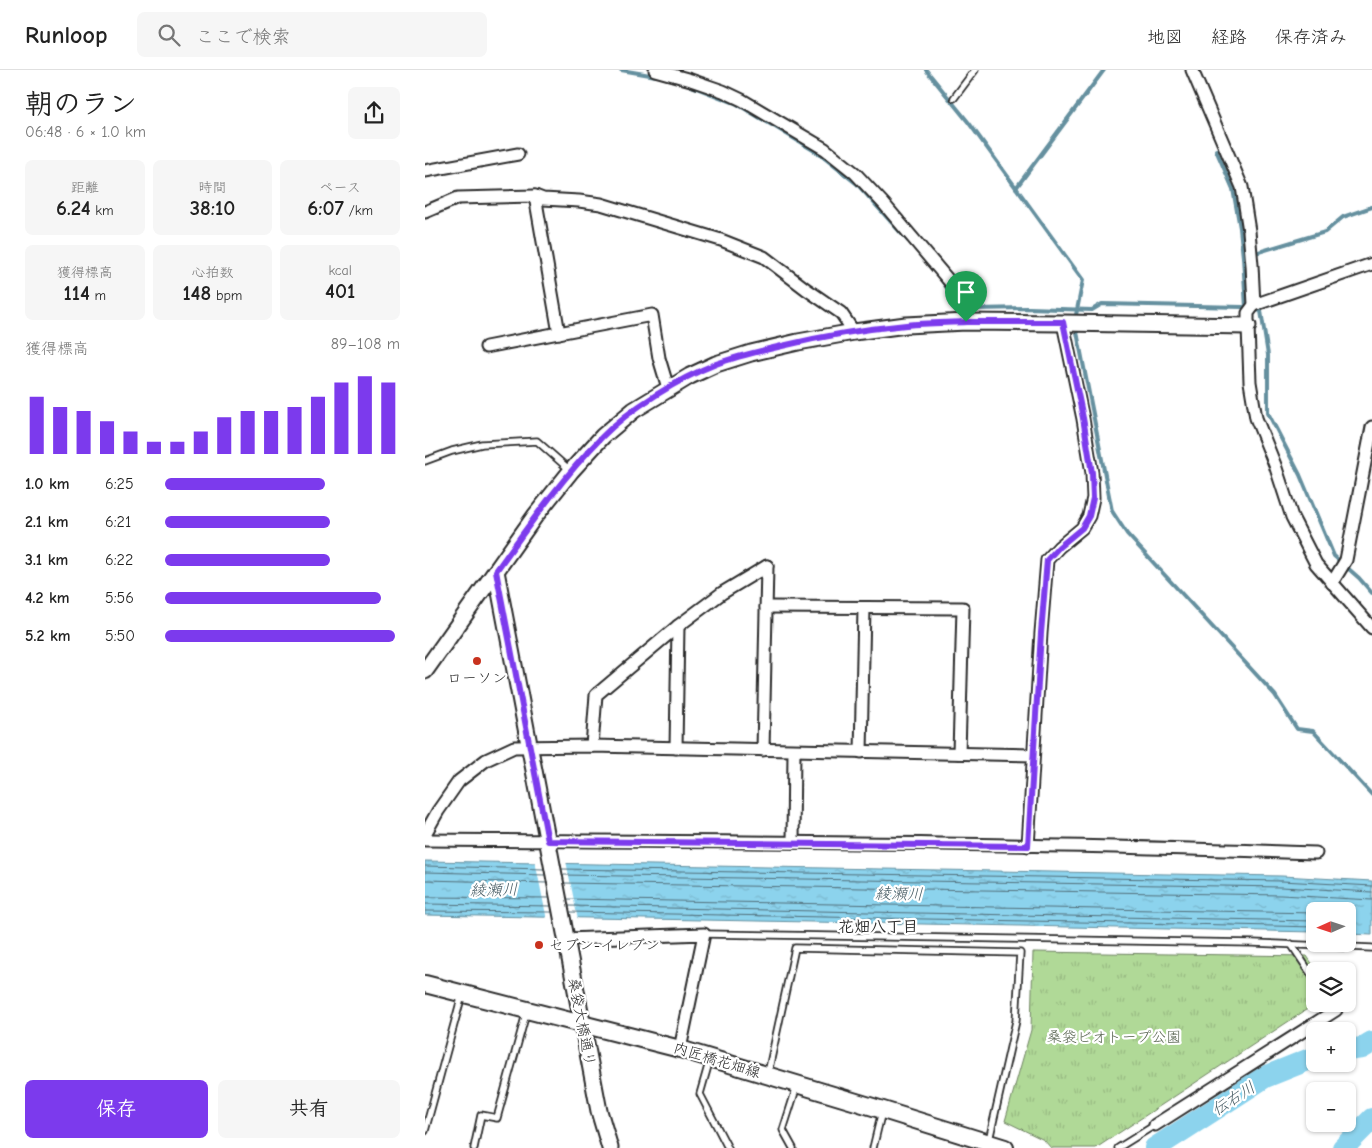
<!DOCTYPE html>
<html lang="ja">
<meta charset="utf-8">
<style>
body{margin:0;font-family:"Comic Neue","Klee One",sans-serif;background:#f6f6f6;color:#222;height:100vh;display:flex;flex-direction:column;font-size:19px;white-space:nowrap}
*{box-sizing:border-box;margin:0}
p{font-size:16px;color:#767676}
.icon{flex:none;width:28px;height:28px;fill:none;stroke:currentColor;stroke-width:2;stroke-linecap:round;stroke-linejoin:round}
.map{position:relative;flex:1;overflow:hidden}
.sheet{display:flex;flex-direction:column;background:#fff;width:425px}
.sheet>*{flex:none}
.needle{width:32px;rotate:267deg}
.buttons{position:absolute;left:881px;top:832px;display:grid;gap:10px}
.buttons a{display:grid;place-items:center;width:50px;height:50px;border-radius:8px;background:#fff;box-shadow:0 1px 4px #0004;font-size:25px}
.pin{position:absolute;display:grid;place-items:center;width:42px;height:42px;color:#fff;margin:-51px -21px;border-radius:50% 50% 50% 0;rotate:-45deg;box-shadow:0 0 5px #0007}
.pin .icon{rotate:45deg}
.round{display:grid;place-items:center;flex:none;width:52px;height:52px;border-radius:8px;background:#f6f6f6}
.overview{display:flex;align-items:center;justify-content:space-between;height:85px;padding:0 25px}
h1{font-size:28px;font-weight:800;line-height:38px}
.metrics{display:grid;grid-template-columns:repeat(3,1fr);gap:8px;height:85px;padding:5px 25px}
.metrics div{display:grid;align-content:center;border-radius:8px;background:#f6f6f6;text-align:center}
.metrics b{font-size:21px;font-weight:800}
.metrics small{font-size:14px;font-weight:400}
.metrics p{font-size:14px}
.chart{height:140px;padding:10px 25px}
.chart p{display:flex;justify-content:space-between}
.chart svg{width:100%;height:90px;margin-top:5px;stroke:#7c3aed;stroke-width:6}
.button{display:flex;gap:10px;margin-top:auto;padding:10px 25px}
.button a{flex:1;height:58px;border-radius:8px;background:#7c3aed;color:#fff;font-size:20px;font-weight:800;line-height:58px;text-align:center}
.button a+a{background:#f6f6f6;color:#222}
ul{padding:0 25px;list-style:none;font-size:16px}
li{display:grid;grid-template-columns:80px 60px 1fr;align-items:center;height:38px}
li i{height:12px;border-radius:6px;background:#7c3aed}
header{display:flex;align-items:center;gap:30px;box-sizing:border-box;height:70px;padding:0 25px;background:#fff;border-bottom:1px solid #e0e0e0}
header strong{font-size:24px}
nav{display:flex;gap:28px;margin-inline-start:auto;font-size:18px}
.search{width:350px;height:45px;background:#f6f6f6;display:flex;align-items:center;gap:12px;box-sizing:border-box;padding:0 18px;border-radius:8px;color:#767676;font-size:19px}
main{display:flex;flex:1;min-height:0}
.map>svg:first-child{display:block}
</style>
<header>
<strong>Runloop</strong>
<div class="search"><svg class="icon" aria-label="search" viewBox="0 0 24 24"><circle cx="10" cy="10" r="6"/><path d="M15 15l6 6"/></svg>ここで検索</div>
<nav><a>地図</a><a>経路</a><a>保存済み</a></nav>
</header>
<main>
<section class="sheet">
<div class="overview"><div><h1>朝のラン</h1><p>06:48 · 6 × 1.0 km</p></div><a class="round"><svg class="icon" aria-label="share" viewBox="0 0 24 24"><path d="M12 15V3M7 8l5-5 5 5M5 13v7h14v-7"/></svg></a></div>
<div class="metrics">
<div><p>距離</p><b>6.24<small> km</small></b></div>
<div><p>時間</p><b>38:10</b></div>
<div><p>ペース</p><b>6:07<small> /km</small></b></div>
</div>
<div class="metrics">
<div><p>獲得標高</p><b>114<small> m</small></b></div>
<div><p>心拍数</p><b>148<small> bpm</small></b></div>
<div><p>kcal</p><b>401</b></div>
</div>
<div class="chart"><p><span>獲得標高</span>89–108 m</p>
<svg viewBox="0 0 160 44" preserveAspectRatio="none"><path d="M5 44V16M15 44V21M25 44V23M35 44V28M45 44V33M55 44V38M65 44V38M75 44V33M85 44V26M95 44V23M105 44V23M115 44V21M125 44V16M135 44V9M145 44V6M155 44V9"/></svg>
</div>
<ul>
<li><b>1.0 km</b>6:25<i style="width:68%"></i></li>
<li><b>2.1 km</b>6:21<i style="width:70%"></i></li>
<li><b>3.1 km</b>6:22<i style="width:70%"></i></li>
<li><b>4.2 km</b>5:56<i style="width:92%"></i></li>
<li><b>5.2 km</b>5:50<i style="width:98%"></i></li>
</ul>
<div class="button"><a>保存</a><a>共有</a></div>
</section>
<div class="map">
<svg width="947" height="1078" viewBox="0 0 947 1078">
<defs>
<pattern id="park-tufts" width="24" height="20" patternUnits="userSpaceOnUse" patternTransform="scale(1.25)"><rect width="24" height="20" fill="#b0d997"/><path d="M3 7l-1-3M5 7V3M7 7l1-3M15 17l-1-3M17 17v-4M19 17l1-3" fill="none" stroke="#98ba82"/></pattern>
<pattern id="water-ripples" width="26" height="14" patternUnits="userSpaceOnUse" patternTransform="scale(1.25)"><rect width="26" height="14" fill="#8cd3ed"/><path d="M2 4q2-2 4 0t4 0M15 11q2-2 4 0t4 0" fill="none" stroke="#79b5cb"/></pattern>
</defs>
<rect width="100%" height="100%" fill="#fff"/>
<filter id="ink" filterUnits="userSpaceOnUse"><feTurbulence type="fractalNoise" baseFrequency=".02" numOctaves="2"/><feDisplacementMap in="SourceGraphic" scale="10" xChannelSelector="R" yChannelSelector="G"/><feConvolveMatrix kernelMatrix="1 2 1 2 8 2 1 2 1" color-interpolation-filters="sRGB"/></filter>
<g filter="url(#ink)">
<path fill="url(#park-tufts)" stroke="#6e8261" d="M 608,882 L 882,886 L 892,901 L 890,901 L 890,934 L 671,1078 L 626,1078 L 619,1070 L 580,1051 L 606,960 Z"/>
<path fill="url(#water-ripples)" stroke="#65909f" d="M 0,791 L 857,806 L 947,811 L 947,865 L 923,864 L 922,841 L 890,841 L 890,862 L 497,854 L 0,845 Z"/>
<path fill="#fff" d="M 110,791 L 141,791 L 153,850 L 122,850 Z"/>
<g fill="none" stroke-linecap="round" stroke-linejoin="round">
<g stroke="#526e79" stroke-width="1">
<path d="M 0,796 L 119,799"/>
<path d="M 137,799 L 857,811 L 947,816"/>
<path d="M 0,802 L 120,805"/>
<path d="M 138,805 L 856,817 L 947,822"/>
<path d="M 0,810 L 122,813"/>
<path d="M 139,813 L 856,825 L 947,830"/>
<path d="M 0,827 L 125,828"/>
<path d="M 142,829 L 890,843"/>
<path d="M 0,834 L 126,836"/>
<path d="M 144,836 L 890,851"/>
<path d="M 0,841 L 127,842"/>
<path d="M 145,842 L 806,855 L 890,857"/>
</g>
<g stroke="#65909f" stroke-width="4">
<path d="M 196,0 L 231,6"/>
<path d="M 501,0 L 544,53 L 658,210 L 650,250"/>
<path d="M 266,16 L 312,34 L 393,83 L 432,114 L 483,171"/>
<path d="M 791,80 L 808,119 L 815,158 L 818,187 L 821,238"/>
<path d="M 591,118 L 679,0"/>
<path d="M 827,184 L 900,162 L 918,147 L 947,137"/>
<path d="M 516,209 L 527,226 L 531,240"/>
<path d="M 552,239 L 604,238 L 667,240 L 677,234 L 818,237 L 836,241 L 843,285 L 843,343 L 875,405 L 909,486 L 934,508 L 947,523"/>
<path d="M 651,257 L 687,441 L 702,464 L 850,625 L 872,659 L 888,661 L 947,725"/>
</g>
<g stroke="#8cd3ed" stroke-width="22">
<path d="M 922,980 L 937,978 L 947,972"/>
<path d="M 730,1078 L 840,1007 L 890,987"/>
<path d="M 918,1078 L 947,1049"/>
</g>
<defs>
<g id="service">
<path d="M 529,28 L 550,0"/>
<path d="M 0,391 L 27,381 L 57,374 L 112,371 L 146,401"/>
<path d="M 279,864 L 828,873 L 947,878"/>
<path d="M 866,874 L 890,910"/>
<path d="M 285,989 L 275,1024 L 303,1078"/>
<path d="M 343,1003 L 370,878 L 595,883 L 591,951 L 564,1070"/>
<path d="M 0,1061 L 37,925"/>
<path d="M 49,1078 L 56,1045 L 72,1048 L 102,940"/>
<path d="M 368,1078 L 358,1060 L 372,1016"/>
<path d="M 448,1078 L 457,1041"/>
<path d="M 693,1078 L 730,1055"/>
</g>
<g id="minor">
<path d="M 230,0 L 266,10 L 298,21 L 317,30 L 400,79 L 430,103 L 459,134 L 530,218 L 539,236 L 541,252"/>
<path d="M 767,0 L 817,117 L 824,161 L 827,195 L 829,235 L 823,243 L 823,256 L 825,312 L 831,348 L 850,395 L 867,447 L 891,494 L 947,558"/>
<path d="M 0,101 L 93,84"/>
<path d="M 110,126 L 134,263"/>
<path d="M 0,142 L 33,128 L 110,126 L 118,129 L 154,131 L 176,134 L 296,170 L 339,187 L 381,219 L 416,243 L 429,262"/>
<path d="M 829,235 L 947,194"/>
<path d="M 61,277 L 227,245 L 234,288 L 243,318"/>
<path d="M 907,513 L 921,490 L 947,357"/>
<path d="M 341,537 L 538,538 L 534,683"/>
<path d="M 167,676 L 171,625 L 253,556 L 297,523 L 342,496"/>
<path d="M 251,678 L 253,556"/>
<path d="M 338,680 L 342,496"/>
<path d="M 436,682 L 439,538"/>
<path d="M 0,764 L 13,741 L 34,711 L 61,690 L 89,677 L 167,676 L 608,685"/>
<path d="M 0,770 C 297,772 594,772 891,783"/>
<path d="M 368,772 L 369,681"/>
<path d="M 603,776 L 616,563 L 622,490 L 634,477 L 657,458 L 664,446 L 668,428 L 667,403 L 658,349 L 638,253"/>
<path d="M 141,869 L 279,864 L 255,979"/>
<path d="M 730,1055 L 911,940 L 907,934"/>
</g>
<g id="tertiary">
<path d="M 71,501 L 174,1041 L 185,1078"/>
<path d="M 0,601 L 110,446 L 146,401 L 178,366 L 209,340 L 265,306 L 291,294 L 326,283 L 373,272 L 429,262 L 481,255 L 541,252 L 638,253 L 823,256"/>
</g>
<path id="secondary" d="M 0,914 L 255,979 L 458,1040 L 580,1078"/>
</defs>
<use href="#service" stroke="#2b2b2b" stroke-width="9"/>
<use href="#minor" stroke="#2b2b2b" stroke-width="15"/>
<use href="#tertiary" stroke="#2b2b2b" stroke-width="19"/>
<use href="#secondary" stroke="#2b2b2b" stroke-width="20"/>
<use href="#service" stroke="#fff" stroke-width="5.5"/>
<use href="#minor" stroke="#fff" stroke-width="11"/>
<use href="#tertiary" stroke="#fff" stroke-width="15"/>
<use href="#secondary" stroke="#fff" stroke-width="16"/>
</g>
</g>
<g fill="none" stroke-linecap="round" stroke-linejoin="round" filter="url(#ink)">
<defs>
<path id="route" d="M 541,252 L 638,252 L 658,348 L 667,403 L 668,428 L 664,446 L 657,458 L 634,477 L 622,490 L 616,563 L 603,776 L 123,771 L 71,501 C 104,455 137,408 177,367 C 204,339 255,308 291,294 C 313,286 335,281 357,276 C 398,266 439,259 481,255 C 501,253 521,253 541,252 Z"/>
</defs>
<use href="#route" stroke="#fff" stroke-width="10"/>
<use href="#route" stroke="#7c3aed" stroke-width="6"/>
</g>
<g fill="#c8321e" stroke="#fff" stroke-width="2">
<circle cx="52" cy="591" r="5"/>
<circle cx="114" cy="875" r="5"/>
</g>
<g text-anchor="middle" stroke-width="4.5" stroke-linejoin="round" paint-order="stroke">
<g font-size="15" fill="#2b2b2b" stroke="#fff">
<text x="52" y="613">ローソン</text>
<text x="124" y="880" text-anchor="start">セブン-イレブン</text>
</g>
<g font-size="15" fill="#2b2b2b" stroke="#fff">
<text transform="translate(157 952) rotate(79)" y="5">桑袋大橋通り</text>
<text transform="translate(292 990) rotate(17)" y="5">内匠橋花畑線</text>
</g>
<g font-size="15" fill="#535f4b" stroke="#fff">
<text x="689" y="972">桑袋ビオトープ公園</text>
</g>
<g font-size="16" font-style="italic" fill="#485d65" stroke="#fff">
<text transform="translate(69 819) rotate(-1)" y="6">綾瀬川</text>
<text transform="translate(474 823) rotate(1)" y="6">綾瀬川</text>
<text transform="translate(808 1028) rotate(-33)" y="6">伝右川</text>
</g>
<g font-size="16" font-weight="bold" fill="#2b2b2b" stroke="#fff">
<text x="453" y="862">花畑八丁目</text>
</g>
</g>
</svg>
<div class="buttons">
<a><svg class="needle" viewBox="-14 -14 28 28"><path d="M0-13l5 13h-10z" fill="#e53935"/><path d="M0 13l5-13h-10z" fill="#767676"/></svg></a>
<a><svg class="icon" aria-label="layers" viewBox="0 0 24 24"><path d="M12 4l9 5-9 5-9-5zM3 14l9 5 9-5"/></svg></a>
<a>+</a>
<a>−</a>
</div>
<div class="pin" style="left:541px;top:252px;background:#1e9e55"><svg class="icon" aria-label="arrive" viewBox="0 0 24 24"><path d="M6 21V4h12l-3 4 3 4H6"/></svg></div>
</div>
</main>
